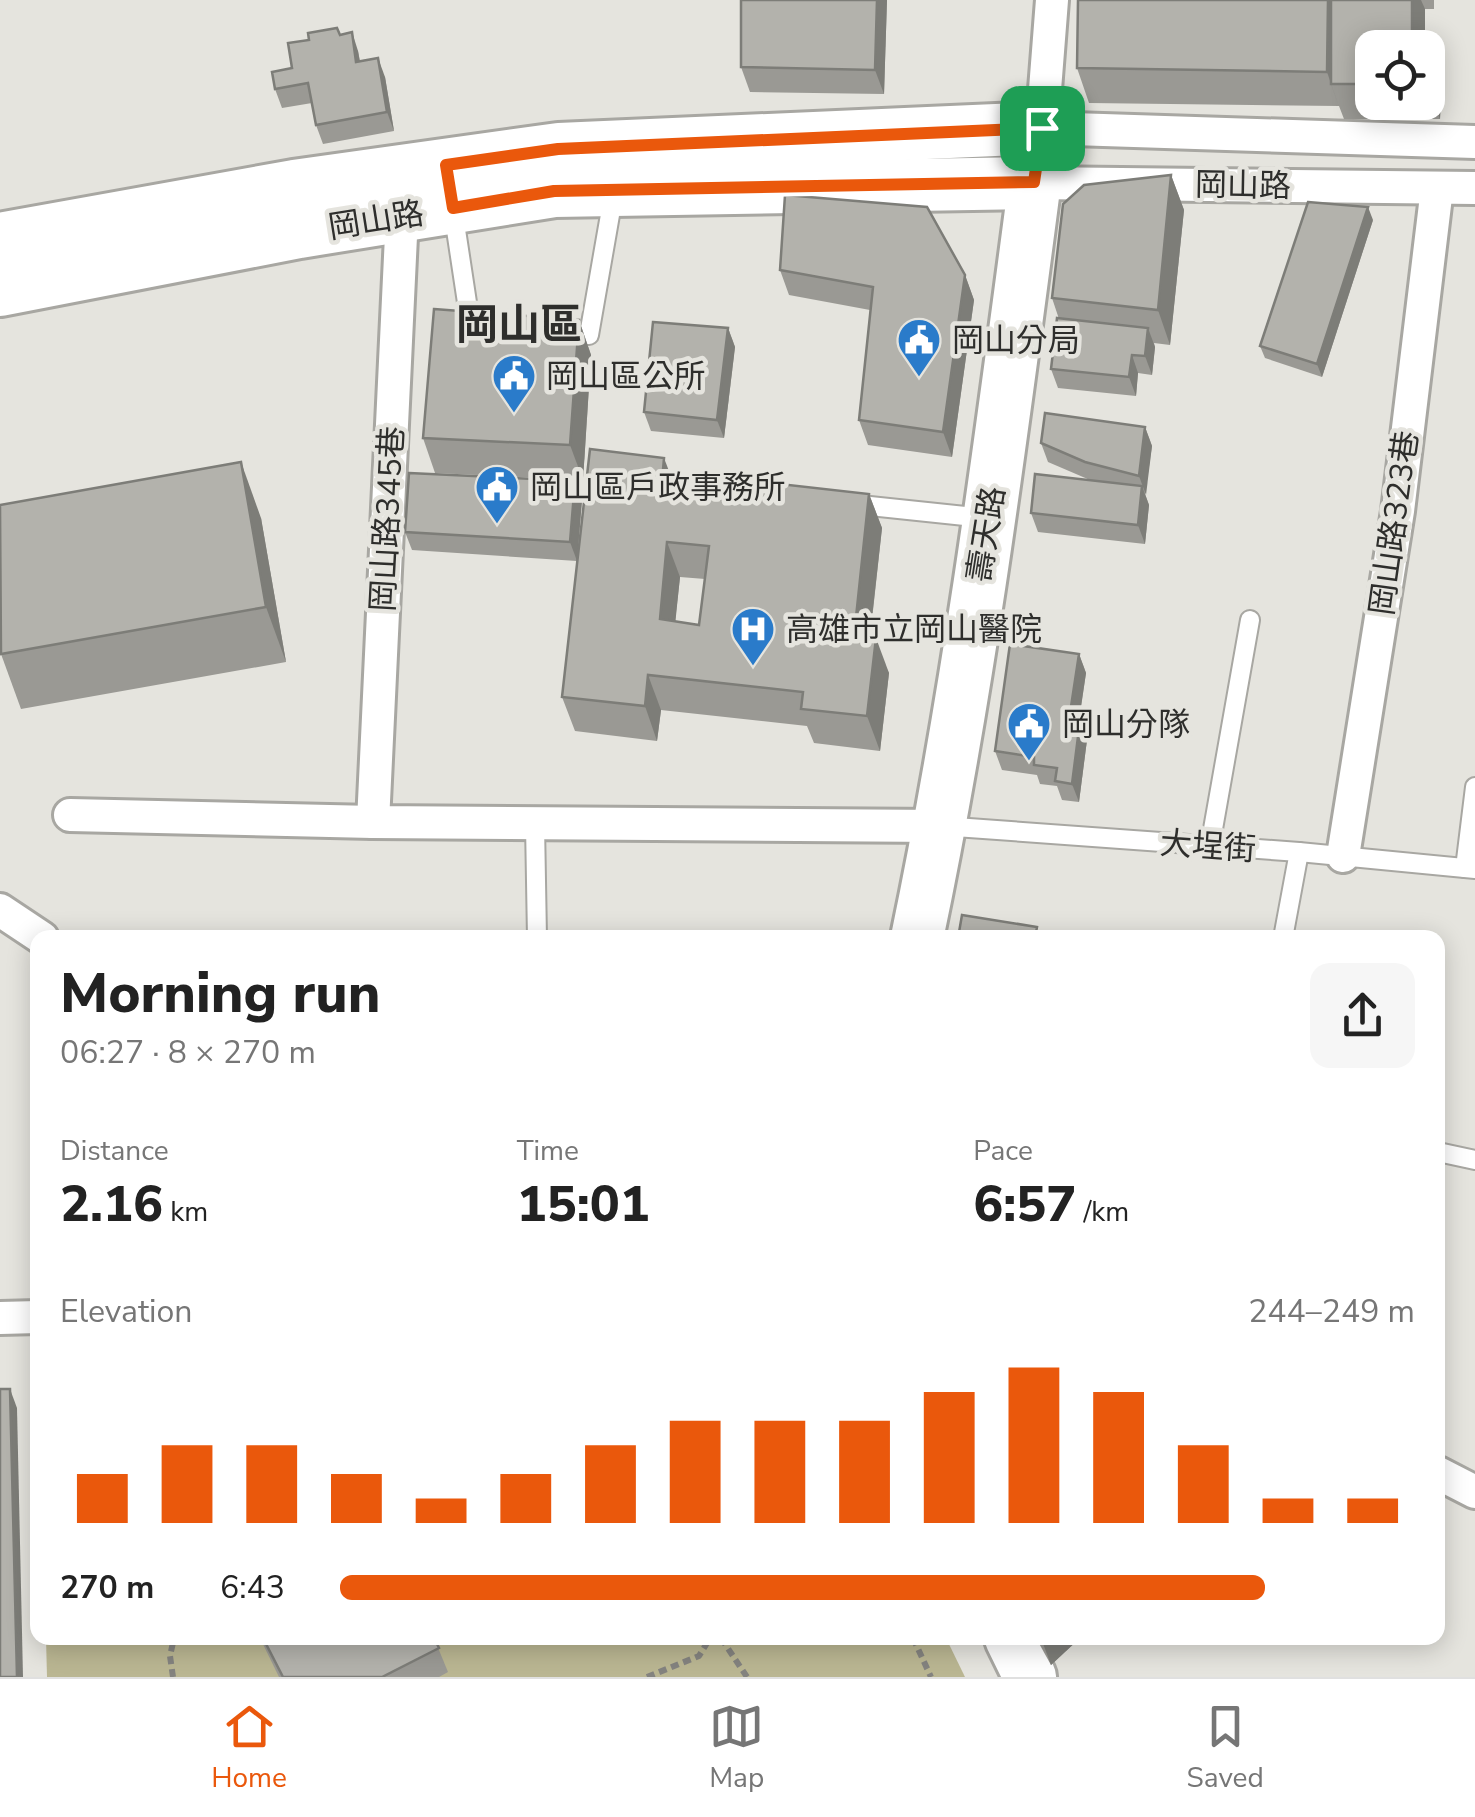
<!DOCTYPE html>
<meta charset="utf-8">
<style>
body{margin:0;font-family:"Nunito Sans","Noto Sans TC",sans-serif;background:#f6f6f6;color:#222;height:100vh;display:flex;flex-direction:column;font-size:38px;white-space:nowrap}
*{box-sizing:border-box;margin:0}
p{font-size:32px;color:#767676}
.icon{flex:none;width:55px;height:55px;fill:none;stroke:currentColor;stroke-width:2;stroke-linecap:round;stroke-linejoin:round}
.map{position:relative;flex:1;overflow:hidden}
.sheet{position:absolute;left:30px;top:930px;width:1415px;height:715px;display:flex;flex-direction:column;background:#fff;border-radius:20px;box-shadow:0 5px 25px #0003}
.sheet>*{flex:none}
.controls{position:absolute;left:1355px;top:30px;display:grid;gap:20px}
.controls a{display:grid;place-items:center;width:90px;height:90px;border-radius:20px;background:#fff;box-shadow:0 5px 25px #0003;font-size:50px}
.pin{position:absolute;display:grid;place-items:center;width:85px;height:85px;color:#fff;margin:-42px;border-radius:20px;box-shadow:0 5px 15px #0006}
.round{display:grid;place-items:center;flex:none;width:105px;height:105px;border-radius:20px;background:#f6f6f6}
.overview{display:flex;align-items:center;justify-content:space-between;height:170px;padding:0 30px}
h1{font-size:55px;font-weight:800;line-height:75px}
.stats{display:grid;grid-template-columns:repeat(3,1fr);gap:15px;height:170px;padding:10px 30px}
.stats div{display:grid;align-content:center}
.stats b{font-size:50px;font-weight:800}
.stats small{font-size:28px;font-weight:400}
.stats p{font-size:28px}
.chart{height:280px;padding:20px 30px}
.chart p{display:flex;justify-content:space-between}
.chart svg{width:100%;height:180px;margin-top:10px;stroke:#ea580c;stroke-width:6}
ul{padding:0 30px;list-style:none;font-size:32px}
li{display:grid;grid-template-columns:160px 120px 1fr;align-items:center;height:75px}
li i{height:25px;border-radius:12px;background:#ea580c}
.tab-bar{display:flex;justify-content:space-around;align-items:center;height:140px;border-top:2px solid #e0e0e0;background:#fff;font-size:28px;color:#767676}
.tab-bar a{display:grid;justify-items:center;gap:5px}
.tab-bar .active{color:#ea580c}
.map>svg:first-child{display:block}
</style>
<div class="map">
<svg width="1475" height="1677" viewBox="0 0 1475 1677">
<rect width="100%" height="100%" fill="#e5e4de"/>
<path fill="#bab692" d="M 46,1638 L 946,1638 L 965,1677 L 47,1677 Z"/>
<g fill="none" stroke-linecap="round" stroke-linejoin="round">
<defs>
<g id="lane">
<path d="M 453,210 L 471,329 L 475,329"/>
<path d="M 560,334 L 589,335 L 614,192"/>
<path d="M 851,504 L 984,518"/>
<path d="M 535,824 L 537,938"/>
<path d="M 941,826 L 1299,852 L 1475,869"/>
<path d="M 1210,846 L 1250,620"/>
<path d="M 1465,868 L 1475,787"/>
<path d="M 1283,938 L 1299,852"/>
<path d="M 1438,1152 L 1475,1160"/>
</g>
<g id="street">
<path d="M 1052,0 L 1042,128 L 1475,142"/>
<path d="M 1035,183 L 1475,188"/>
<path d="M 402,215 L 373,822 L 941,826"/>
<path d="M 70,815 L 373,822"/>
<path d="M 1343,856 L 1398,511 L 1437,188"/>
<path d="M 0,910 L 42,938"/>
<path d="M 0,1318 L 38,1317"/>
<path d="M 1438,1473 L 1475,1492"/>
</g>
<g id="primary">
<path d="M 0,239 L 294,186 L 559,149 L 1042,128 C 1006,398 973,670 917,938"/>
<path d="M 0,290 L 299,232 L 554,191 L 1035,183"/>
<path d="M 1011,1638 L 1030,1677"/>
</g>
</defs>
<use href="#lane" stroke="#a8a7a2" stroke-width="22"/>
<use href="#street" stroke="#a8a7a2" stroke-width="38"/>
<use href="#primary" stroke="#a8a7a2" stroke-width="58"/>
<g stroke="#84837f" stroke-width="6" stroke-dasharray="8 5" stroke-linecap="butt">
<path d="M 721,1638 L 747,1677"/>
<path d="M 913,1638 L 931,1677"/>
<path d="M 173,1677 L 170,1656 L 174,1638"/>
<path d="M 647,1677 L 699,1656 L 710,1638"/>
</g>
<use href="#lane" stroke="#fff" stroke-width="18"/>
<use href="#street" stroke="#fff" stroke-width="32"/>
<use href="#primary" stroke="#fff" stroke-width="52"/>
</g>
<g fill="#9a9994" fill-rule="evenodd">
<path d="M 741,0 L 887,0 L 884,94 L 750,92 L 741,67 Z"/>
<path d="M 1078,0 L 1434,0 L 1434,9 L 1425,9 L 1425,48 L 1372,48 L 1372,102 L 1428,102 L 1428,61 L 1441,96 L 1440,119 L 1344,119 L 1339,106 L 1089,103 L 1077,68 Z"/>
<path d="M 340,35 L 358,51 L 360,61 L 385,77 L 394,131 L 323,144 L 316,125 L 312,103 L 282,108 L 275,89 L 292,68 Z"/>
<path d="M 1171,175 L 1184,210 L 1170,345 L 1154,343 L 1155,347 L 1152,375 L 1138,373 L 1136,396 L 1058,388 L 1051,369 L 1059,319 L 1052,298 Z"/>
<path d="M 1373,220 L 1322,377 L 1265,358 L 1260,346 Z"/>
<path d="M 780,270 L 965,275 L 974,300 L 952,457 L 868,445 L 859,420 L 870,310 L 789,295 Z"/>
<path d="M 579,320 L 591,355 L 583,480 L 435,473 L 423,438 Z"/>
<path d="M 728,328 L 735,347 L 724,438 L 651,431 L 644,412 Z"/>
<path d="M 1145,427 L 1152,446 L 1145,494 L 1149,505 L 1145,544 L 1038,532 L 1031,513 L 1090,480 L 1048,462 L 1041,443 Z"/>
<path d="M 575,481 L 582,500 L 577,561 L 412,550 L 405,532 Z"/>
<path d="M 677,492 L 677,495 L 733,501 L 869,494 L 882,528 L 870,638 L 889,673 L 880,751 L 814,743 L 807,726 L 661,710 L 657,741 L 575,731 L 562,697 ZM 680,577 L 705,579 L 699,625 L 675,622 Z"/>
<path d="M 261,518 L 286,662 L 21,709 L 1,654 Z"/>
<path d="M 1079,654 L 1086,673 L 1079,721 L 1080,721 L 1087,740 L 1079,802 L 1062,800 L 1057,786 L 1040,784 L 1037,775 L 1002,770 L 995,751 Z"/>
<path d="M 260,1638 L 434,1638 L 448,1672 L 439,1677 L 279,1677 Z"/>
<path d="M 1036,1638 L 1080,1638 L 1051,1665 Z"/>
</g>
<g fill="#7d7d78">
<path d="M 877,0 L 887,0 L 884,94 L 875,70 Z"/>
<path d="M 1328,0 L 1341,0 L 1331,84 L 1339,107 L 1327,72 Z"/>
<path d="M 1412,0 L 1421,0 L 1425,9 L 1425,48 L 1412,48 Z"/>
<path d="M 352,32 L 358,51 L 363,81 L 356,62 Z"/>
<path d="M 378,58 L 385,77 L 394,131 L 387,112 Z"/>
<path d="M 1428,61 L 1441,96 L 1440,119 L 1428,84 Z"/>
<path d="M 1171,175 L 1184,210 L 1170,345 L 1158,310 Z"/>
<path d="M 1368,207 L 1373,220 L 1322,377 L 1317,364 Z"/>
<path d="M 965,275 L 974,300 L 952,457 L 943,432 Z"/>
<path d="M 579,320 L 591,355 L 583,480 L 570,445 Z"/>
<path d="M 728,328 L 735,347 L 724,438 L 717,420 Z"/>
<path d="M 1148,328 L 1155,347 L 1152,375 L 1145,356 Z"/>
<path d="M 1132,355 L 1138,373 L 1136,396 L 1129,377 Z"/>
<path d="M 1145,427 L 1152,446 L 1146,495 L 1139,476 Z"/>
<path d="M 664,458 L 677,492 L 673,528 L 661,493 Z"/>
<path d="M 241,462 L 261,518 L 286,662 L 266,607 Z"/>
<path d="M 575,481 L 582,500 L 577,561 L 570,542 Z"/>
<path d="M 1142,486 L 1149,505 L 1145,544 L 1138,525 Z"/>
<path d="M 869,494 L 882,528 L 866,671 L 854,636 Z"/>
<path d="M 667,542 L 680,577 L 672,654 L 660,619 Z"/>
<path d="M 876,638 L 889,673 L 880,751 L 867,716 Z"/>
<path d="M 1079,654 L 1086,673 L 1076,739 L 1069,720 Z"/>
<path d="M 648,675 L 661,710 L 657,741 L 645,706 Z"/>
<path d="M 1080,721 L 1087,740 L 1079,802 L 1072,784 Z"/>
<path d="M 10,1389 L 17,1408 L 23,1677 L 17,1677 Z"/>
<path d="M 1041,1638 L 1080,1638 L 1051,1665 Z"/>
</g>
<g fill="#b3b2ac" stroke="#7d7d78" stroke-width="2.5" fill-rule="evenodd">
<path d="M 741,0 L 877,0 L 875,70 L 741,67 Z"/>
<path d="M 1078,0 L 1328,0 L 1327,72 L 1077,68 Z"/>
<path d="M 1331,0 L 1412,0 L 1412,48 L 1372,48 L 1372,84 L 1331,84 Z"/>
<path d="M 337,28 L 340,35 L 352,32 L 356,62 L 378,58 L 387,112 L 316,125 L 308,83 L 275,89 L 272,72 L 292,68 L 288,43 L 309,40 L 308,33 Z"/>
<path d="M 1171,175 L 1158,310 L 1052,298 L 1063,204 L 1084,185 Z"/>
<path d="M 785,195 L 927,207 L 965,275 L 943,432 L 859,420 L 873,287 L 780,270 Z"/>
<path d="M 1308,202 L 1368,207 L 1317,364 L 1260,346 Z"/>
<path d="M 434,309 L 579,320 L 570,445 L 423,438 Z"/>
<path d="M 1057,318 L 1148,328 L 1145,356 L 1132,355 L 1129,377 L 1051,369 Z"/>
<path d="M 653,322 L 728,328 L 717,420 L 644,412 Z"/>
<path d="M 1045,413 L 1145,427 L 1139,476 L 1085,462 L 1041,443 Z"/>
<path d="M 590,449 L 664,458 L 661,493 L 733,501 L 736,479 L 869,494 L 854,636 L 876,638 L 867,716 L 801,709 L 803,692 L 648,675 L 645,706 L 562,697 ZM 667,542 L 709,546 L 699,625 L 660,619 Z"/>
<path d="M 241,462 L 266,607 L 1,654 L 0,505 Z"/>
<path d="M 409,473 L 575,481 L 570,542 L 405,532 Z"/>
<path d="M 1035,474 L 1142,486 L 1138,525 L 1031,513 Z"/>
<path d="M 1010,644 L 1079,654 L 1069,720 L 1080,721 L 1072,784 L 1055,781 L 1057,768 L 1034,765 L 1034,757 L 995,751 Z"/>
<path d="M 962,915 L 1037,927 L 1035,938 L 958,938 Z"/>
<path d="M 0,1389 L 10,1389 L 17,1677 L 0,1677 Z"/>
<path d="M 263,1638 L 434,1638 L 439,1648 L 382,1677 L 283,1677 Z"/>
</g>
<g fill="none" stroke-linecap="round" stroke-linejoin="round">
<defs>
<path id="route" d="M 1042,128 L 1034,182 L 554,191 L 453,208 L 446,165 L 558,149 Z"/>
</defs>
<use href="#route" stroke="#fff" stroke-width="20"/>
<use href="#route" stroke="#ea580c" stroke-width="12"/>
</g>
<defs>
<symbol id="civic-pin" viewBox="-11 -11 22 30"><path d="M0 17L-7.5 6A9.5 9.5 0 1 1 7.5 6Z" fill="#2a7bca" stroke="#e5e4de"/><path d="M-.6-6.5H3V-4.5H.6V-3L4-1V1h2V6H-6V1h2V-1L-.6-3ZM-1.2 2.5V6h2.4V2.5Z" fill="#fff"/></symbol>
<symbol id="hospital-pin" viewBox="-11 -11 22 30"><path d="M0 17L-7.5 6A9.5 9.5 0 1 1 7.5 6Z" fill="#2a7bca" stroke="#e5e4de"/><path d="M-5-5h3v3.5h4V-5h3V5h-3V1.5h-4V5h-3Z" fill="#fff"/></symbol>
</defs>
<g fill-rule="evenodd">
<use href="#civic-pin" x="894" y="315" width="50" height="68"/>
<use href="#civic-pin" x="489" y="351" width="50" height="68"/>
<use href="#civic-pin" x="472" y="462" width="50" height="68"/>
<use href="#hospital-pin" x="728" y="604" width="50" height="68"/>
<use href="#civic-pin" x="1004" y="699" width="50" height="68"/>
</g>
<g text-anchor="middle" stroke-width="9" stroke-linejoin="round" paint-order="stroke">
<g font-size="32" fill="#2e2e2c" stroke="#e5e4de">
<text transform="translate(1243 185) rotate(1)" y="11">岡山路</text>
<text transform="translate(376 220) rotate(-9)" y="11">岡山路</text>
<text transform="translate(387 519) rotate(-87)" y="11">岡山路345巷</text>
<text transform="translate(1394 523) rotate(-82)" y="11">岡山路323巷</text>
<text transform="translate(986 534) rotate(-81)" y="11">壽天路</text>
<text transform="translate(1208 846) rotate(4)" y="11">大埕街</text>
</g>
<g font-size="32" fill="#2e2e2c" stroke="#e5e4de" text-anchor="start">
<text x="952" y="351">岡山分局</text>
<text x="546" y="387">岡山區公所</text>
<text x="530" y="498">岡山區戶政事務所</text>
<text x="786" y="640">高雄市立岡山醫院</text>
<text x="1062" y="735">岡山分隊</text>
</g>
<g font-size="42" font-weight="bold" fill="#2e2e2c" stroke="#e5e4de">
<text x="519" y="339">岡山區</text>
</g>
</g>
</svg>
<div class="controls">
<a><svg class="icon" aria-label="locate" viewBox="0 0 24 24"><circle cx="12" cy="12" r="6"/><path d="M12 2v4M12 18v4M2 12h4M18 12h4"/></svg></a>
</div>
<div class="pin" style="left:1042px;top:128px;background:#1e9e55"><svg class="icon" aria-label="arrive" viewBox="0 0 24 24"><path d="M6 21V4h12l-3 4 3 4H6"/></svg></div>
<section class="sheet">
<div class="overview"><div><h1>Morning run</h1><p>06:27 · 8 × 270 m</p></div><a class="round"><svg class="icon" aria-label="share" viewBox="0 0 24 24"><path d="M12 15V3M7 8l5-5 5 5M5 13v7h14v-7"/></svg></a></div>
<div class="stats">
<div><p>Distance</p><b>2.16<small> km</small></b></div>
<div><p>Time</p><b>15:01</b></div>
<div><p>Pace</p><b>6:57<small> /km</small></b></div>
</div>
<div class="chart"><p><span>Elevation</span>244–249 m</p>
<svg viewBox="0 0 160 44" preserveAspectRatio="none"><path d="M5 44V32M15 44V25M25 44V25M35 44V32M45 44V38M55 44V32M65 44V25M75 44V19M85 44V19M95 44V19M105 44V12M115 44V6M125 44V12M135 44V25M145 44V38M155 44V38"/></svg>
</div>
<ul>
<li><b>270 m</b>6:43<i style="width:86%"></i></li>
</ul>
</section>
</div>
<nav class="tab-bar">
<a class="active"><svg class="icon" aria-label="home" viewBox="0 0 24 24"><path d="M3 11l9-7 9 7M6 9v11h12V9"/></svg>Home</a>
<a><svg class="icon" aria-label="map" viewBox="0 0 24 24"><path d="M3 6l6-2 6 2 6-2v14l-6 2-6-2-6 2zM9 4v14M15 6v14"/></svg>Map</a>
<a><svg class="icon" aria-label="saved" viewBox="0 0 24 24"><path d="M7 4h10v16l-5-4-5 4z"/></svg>Saved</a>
</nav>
